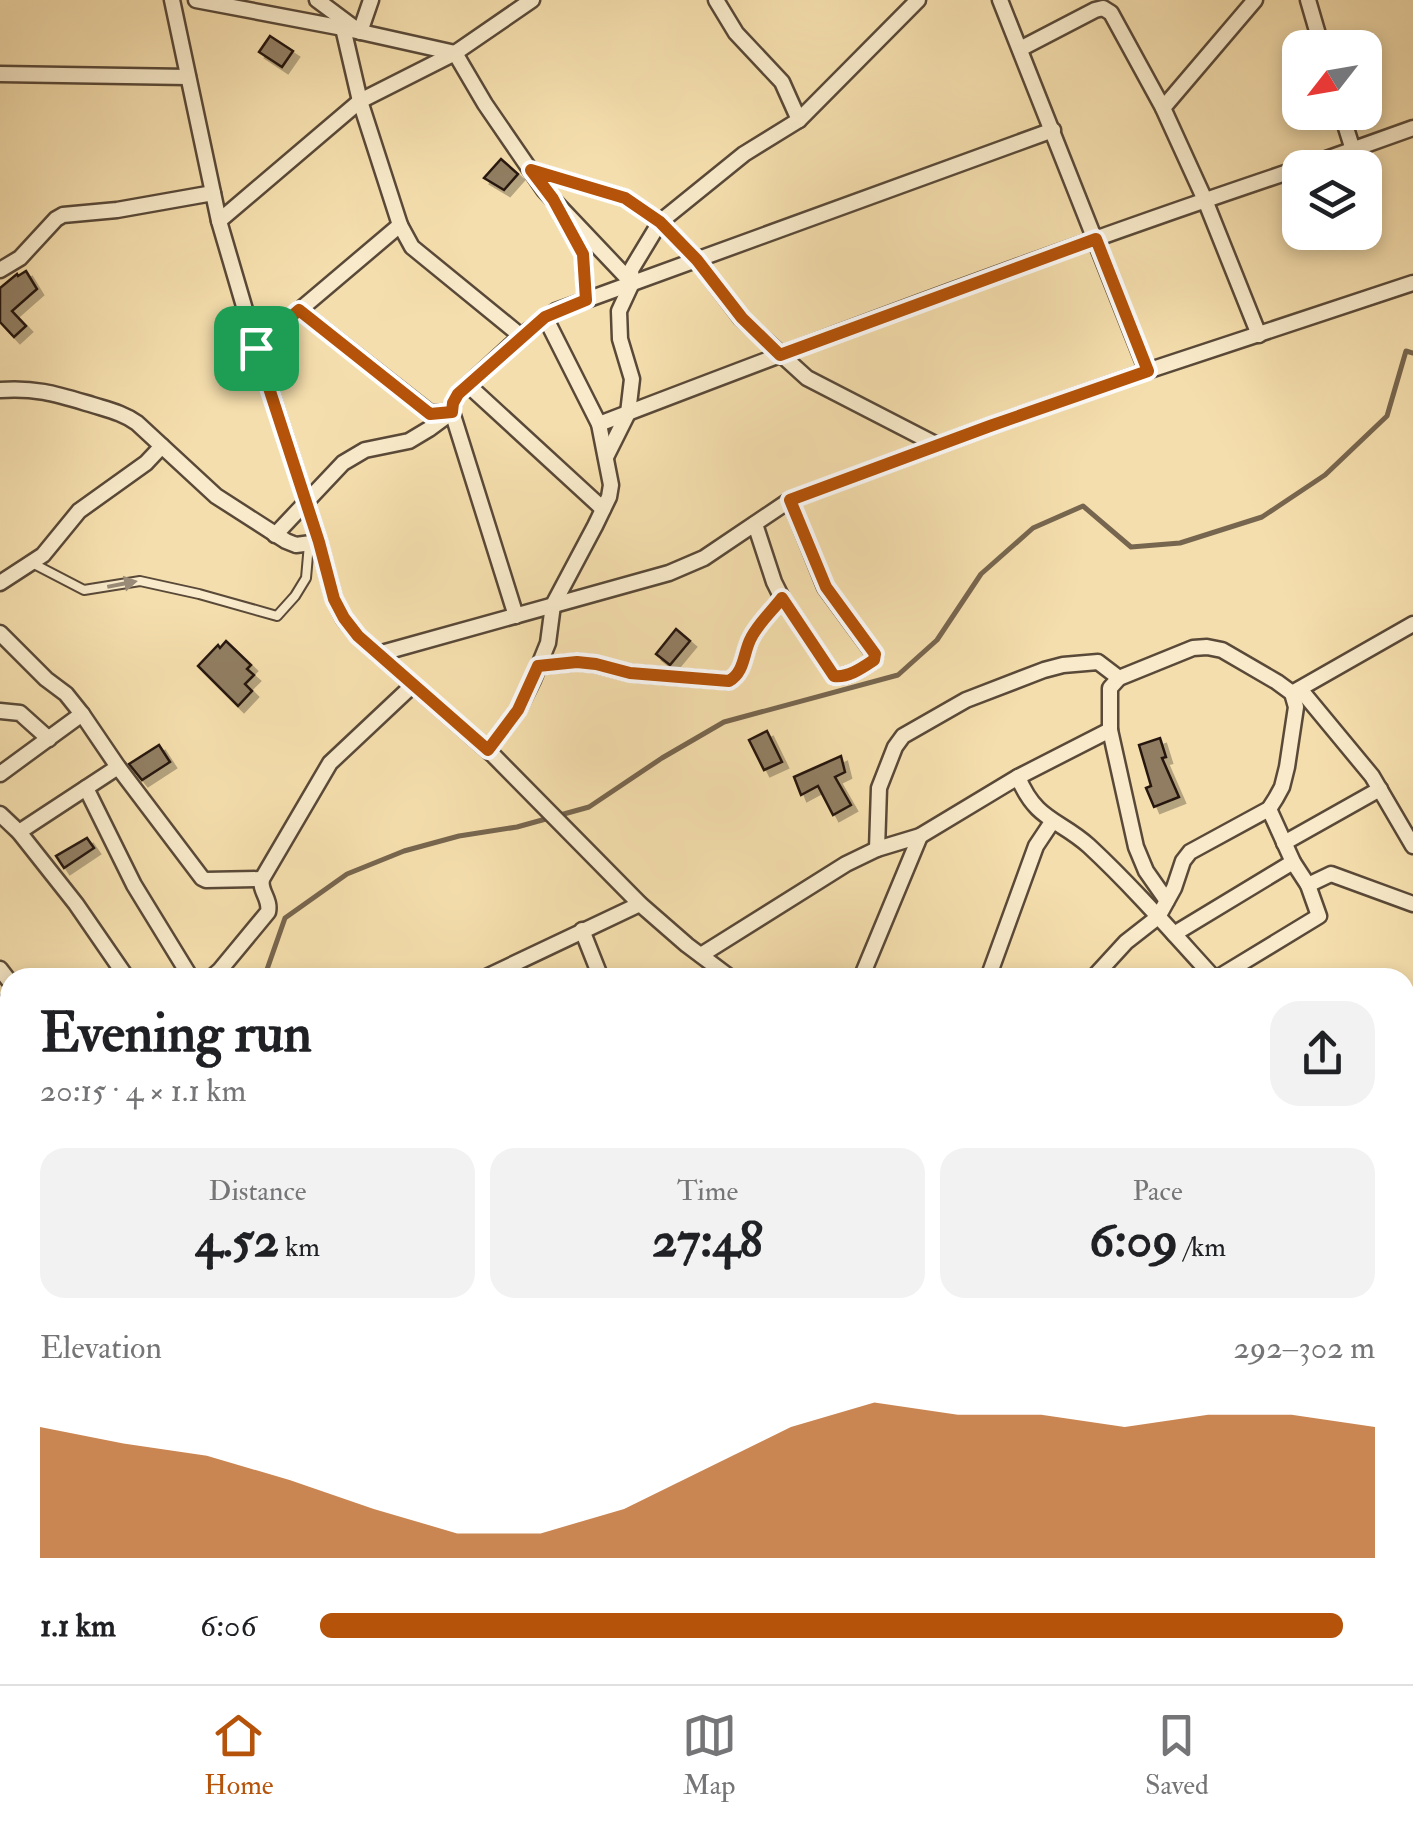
<!DOCTYPE html>
<meta charset="utf-8">
<style>
body{margin:0;font-family:"IM FELL Double Pica",serif;background:#f2f2f2;color:#202124;height:100vh;display:flex;flex-direction:column;font-size:38px;white-space:nowrap}
*{box-sizing:border-box;margin:0}
p{font-size:32px;color:#757577}
.icon{flex:none;width:55px;height:55px;fill:none;stroke:currentColor;stroke-width:2;stroke-linecap:round;stroke-linejoin:round}
.map{position:relative;flex:1;overflow:hidden}
.drawer{position:absolute;left:0px;top:968px;width:1415px;height:718px;display:flex;flex-direction:column;background:#fff;border-radius:30px 30px 0 0;box-shadow:0 5px 15px #0003}
.drawer>*{flex:none}
.needle{width:65px;rotate:239deg}
.buttons{position:absolute;left:1282px;top:30px;display:grid;gap:20px}
.buttons a{display:grid;place-items:center;width:100px;height:100px;border-radius:20px;background:#fff;box-shadow:0 5px 15px #0003;font-size:50px}
.pin{position:absolute;display:grid;place-items:center;width:85px;height:85px;color:#fff;margin:-42px;border-radius:20px;box-shadow:0 5px 15px #0006}
.round{display:grid;place-items:center;flex:none;width:105px;height:105px;border-radius:30px;background:#f2f2f2}
.summary{display:flex;align-items:center;justify-content:space-between;height:170px;padding:0 40px}
h1{font-size:55px;font-weight:700;line-height:75px}
.stats{display:grid;grid-template-columns:repeat(3,1fr);gap:15px;height:170px;padding:10px 40px}
.stats div{display:grid;align-content:center;border-radius:25px;background:#f2f2f2;text-align:center}
.stats b{font-size:50px;font-weight:700}
.stats small{font-size:28px;font-weight:400}
.stats p{font-size:28px}
.chart{height:280px;padding:20px 40px}
.chart p{display:flex;justify-content:space-between}
.chart svg{width:100%;height:180px;margin-top:10px;fill:#b45309;opacity:.7}
ul{padding:0 40px;list-style:none;font-size:32px}
li{display:grid;grid-template-columns:160px 120px 1fr;align-items:center;height:75px}
li i{height:25px;border-radius:12px;background:#b45309}
.dock{display:flex;justify-content:space-around;align-items:center;height:140px;border-top:2px solid #e0e0e0;background:#fff;font-size:28px;color:#757577}
.dock a{display:grid;justify-items:center;gap:5px}
.dock .on{color:#b45309}
.map>svg:first-child{display:block}
</style>
<div class="map">
<svg width="1413" height="1684" viewBox="0 0 1413 1684">
<defs>
<filter id="shadow"><feDropShadow dx="6" dy="6" stdDeviation="0" flood-color="#0004"/></filter>
</defs>
<rect width="100%" height="100%" fill="#f5dead"/>
<filter id="stains"><feTurbulence type="fractalNoise" baseFrequency=".002" numOctaves="4"/><feColorMatrix values="0 0 0 0 .2 0 0 0 0 .09 0 0 0 0 .02 0 0 0 .5 -.17"/></filter>
<radialGradient id="worn" r=".72"><stop offset=".6" stop-color="#630" stop-opacity="0"/><stop offset="1" stop-color="#630" stop-opacity=".3"/></radialGradient>
<g fill="none" stroke-linecap="round" stroke-linejoin="round">
<g stroke="#77664f" stroke-width="5">
<path d="M 264,978 L 285,918 L 347,874 L 404,851 L 459,836 L 517,827 L 589,807 L 662,758 L 724,722 L 898,675 L 937,640 L 981,574 L 1033,528 L 1083,506 L 1131,547 L 1180,543 L 1262,517 L 1325,475 L 1387,416 L 1406,351 L 1413,353"/>
<path d="M 0,1148 L 10,1146"/>
</g>
</g>
<g fill="#917e62" stroke="#251711" stroke-width="2.5" filter="url(#shadow)">
<path d="M 270,36 L 293,51 L 282,67 L 259,52 Z"/>
<path d="M 501,159 L 518,174 L 504,190 L 484,178 Z"/>
<path d="M 26,271 L 37,289 L 12,311 L 26,326 L 14,337 L 0,322 L 0,288 L 17,274 L 18,276 Z"/>
<path d="M 676,629 L 690,641 L 670,665 L 656,654 Z"/>
<path d="M 226,641 L 251,665 L 247,669 L 254,675 L 245,684 L 252,691 L 238,706 L 198,666 L 218,645 L 220,648 Z"/>
<path d="M 767,731 L 782,762 L 764,770 L 749,740 Z"/>
<path d="M 1160,738 L 1166,757 L 1162,758 L 1179,797 L 1154,807 L 1146,788 L 1151,786 L 1139,745 Z"/>
<path d="M 159,745 L 170,762 L 142,780 L 129,764 Z"/>
<path d="M 841,756 L 845,772 L 835,777 L 851,805 L 833,815 L 818,786 L 801,795 L 794,777 Z"/>
<path d="M 87,838 L 94,848 L 64,868 L 56,856 Z"/>
</g>
<g fill="none" stroke-linecap="round" stroke-linejoin="round">
<defs>
<path id="lane" d="M 32,563 L 84,590 L 140,581 L 199,594 L 277,616 L 295,596 L 306,578 L 309,544"/>
<g id="street">
<path d="M 172,0 L 219,221 L 256,347 L 319,542 L 334,599 L 344,619 L 358,636 L 494,756 L 640,904 L 687,945 L 731,978"/>
<path d="M 196,0 L 343,28 L 455,53 L 485,104 L 544,190 L 632,283"/>
<path d="M 317,0 L 360,32 L 371,0"/>
<path d="M 716,0 L 736,33 L 782,82 L 799,120"/>
<path d="M 1000,0 L 1147,371 L 1413,283"/>
<path d="M 1308,0 L 1322,48"/>
<path d="M 343,28 L 360,101 L 400,225 L 412,247 L 521,336"/>
<path d="M 1020,49 L 1095,10 L 1103,8 L 1111,13 L 1163,108 L 1205,200 L 1259,335"/>
<path d="M 0,74 L 188,77"/>
<path d="M 1163,108 L 1255,0"/>
<path d="M 1341,112 L 1353,150"/>
<path d="M 1301,168 L 1413,128"/>
<path d="M 531,170 L 625,198 L 660,222 L 697,260 L 741,318 L 807,378 L 937,445"/>
<path d="M 562,216 L 583,254 L 586,300"/>
<path d="M 219,221 L 360,101 L 455,53 L 532,0"/>
<path d="M 0,270 L 20,258 L 56,219 L 63,215 L 117,210 L 213,193"/>
<path d="M 299,310 L 430,413 L 451,412"/>
<path d="M 256,347 L 400,225"/>
<path d="M 468,385 L 603,509"/>
<path d="M 0,390 C 36,387 59,395 93,405 C 109,410 123,413 137,423 L 216,496 L 286,541 L 296,545 L 319,542"/>
<path d="M 599,424 C 831,335 1064,247 1300,168"/>
<path d="M 606,457 L 628,413 L 632,379 L 620,339 L 619,311 L 632,283 L 631,270 L 660,222 L 744,154 L 799,120 L 918,0"/>
<path d="M 755,524 L 774,582 L 782,598 L 834,676 C 848,678 862,668 874,660 L 875,655 L 825,587 L 790,500"/>
<path d="M 275,535 L 343,463 L 365,450 L 409,441 L 429,429 L 452,412"/>
<path d="M 0,583 L 43,555 L 79,511 L 146,463 L 162,446"/>
<path d="M 516,616 L 452,412 L 453,403 L 458,394 L 521,336 L 556,311 L 1053,130"/>
<path d="M 0,633 L 46,679 L 66,694 L 82,714 L 118,767 L 202,878 L 206,880 L 262,879"/>
<path d="M 378,654 L 669,573 L 704,558 L 790,500 L 990,426 L 1147,371"/>
<path d="M 538,666 L 577,662 L 595,664 L 630,673 L 729,681 C 745,672 743,653 751,638 C 758,624 772,611 782,598"/>
<path d="M 1300,689 L 1372,776 L 1413,846"/>
<path d="M 1292,693 L 1413,624"/>
<path d="M 0,711 L 20,713 L 49,739"/>
<path d="M 488,750 L 518,710 L 533,680 L 548,643 L 553,605 L 595,526 L 609,497 L 611,485 L 599,424 L 545,317"/>
<path d="M 0,774 L 82,714"/>
<path d="M 1018,777 C 1036,821 1059,819 1089,846 C 1133,887 1173,933 1214,978"/>
<path d="M 86,788 L 134,885 L 191,978"/>
<path d="M 0,814 L 19,832 L 76,904 L 127,978"/>
<path d="M 19,832 L 118,767"/>
<path d="M 1284,843 L 1380,789"/>
<path d="M 877,849 L 879,788 L 895,747 L 903,736 L 966,700 L 1044,670 L 1063,665 L 1098,662 L 1119,678"/>
<path d="M 1308,885 L 1331,874 L 1413,904"/>
<path d="M 582,930 L 601,978"/>
<path d="M 1174,934 L 1293,862"/>
<path d="M 701,955 L 846,864 L 877,849 L 920,836 L 1018,777 L 1110,730"/>
<path d="M 0,969 L 10,982"/>
<path d="M 211,978 L 220,970 L 268,912 C 271,899 259,891 262,879 L 330,763 L 413,685"/>
<path d="M 484,978 L 640,904"/>
<path d="M 861,978 L 920,836"/>
<path d="M 988,978 L 1036,846 L 1052,822"/>
<path d="M 1093,978 L 1126,942 L 1158,917 L 1174,888 L 1183,861 L 1190,852 L 1269,809 L 1276,798 L 1282,787 L 1287,767 L 1296,707 L 1292,693 L 1277,682 L 1222,650 L 1207,647 L 1193,648 L 1119,678 L 1110,688 L 1110,730 L 1136,847 L 1146,871 L 1167,901"/>
<path d="M 1217,978 L 1319,916 L 1308,885 L 1293,862 L 1269,809"/>
<path d="M 0,1012 L 10,997"/>
<path d="M 1405,1163 L 1413,1170"/>
<path d="M 0,1198 L 10,1192"/>
<path d="M 0,1244 L 10,1256"/>
<path d="M 1405,1294 L 1413,1249"/>
<path d="M 0,1326 L 10,1316"/>
<path d="M 1405,1365 L 1413,1370"/>
<path d="M 0,1370 L 10,1381"/>
<path d="M 0,1403 L 10,1395"/>
<path d="M 1405,1439 L 1413,1444"/>
<path d="M 1405,1504 L 1413,1511"/>
<path d="M 0,1531 L 10,1522"/>
<path d="M 0,1547 L 10,1557"/>
<path d="M 1405,1575 L 1413,1567"/>
<path d="M 1405,1586 L 1413,1594"/>
<path d="M 0,1603 L 10,1588"/>
<path d="M 0,1621 L 10,1625"/>
<path d="M 0,1667 L 10,1656"/>
<path d="M 1405,1669 L 1413,1677"/>
<path d="M 26,1675 L 37,1684"/>
<path d="M 131,1675 L 158,1684"/>
<path d="M 331,1675 L 341,1684"/>
<path d="M 485,1675 L 495,1684"/>
<path d="M 572,1675 L 583,1684"/>
<path d="M 689,1675 L 698,1684"/>
<path d="M 744,1675 L 752,1684"/>
<path d="M 906,1675 L 916,1684"/>
<path d="M 1170,1675 L 1180,1684"/>
<path d="M 172,1684 L 178,1675"/>
<path d="M 373,1684 L 377,1675"/>
<path d="M 616,1684 L 622,1675"/>
<path d="M 852,1684 L 859,1675"/>
<path d="M 1192,1684 L 1199,1675"/>
</g>
</defs>
<use href="#lane" stroke="#594938" stroke-width="12"/>
<use href="#street" stroke="#594938" stroke-width="19"/>
<use href="#lane" stroke="#f8eaca" stroke-width="8"/>
<use href="#street" stroke="#f8eaca" stroke-width="14"/>
</g>
<defs><path id="oneway-solid" d="M-6-.8H1V-3.2L6.5 0L1 3.2V.8H-6Z" transform="scale(2.5)"/></defs>
<use fill="#998b77" href="#oneway-solid" transform="translate(122 584) rotate(-11)"/>
<g fill="none" stroke-linecap="round" stroke-linejoin="round">
<defs>
<path id="route" d="M 531,170 L 625,198 L 660,222 L 697,260 L 742,318 L 780,355 L 1096,239 L 1148,371 L 990,426 L 790,500 L 826,587 L 875,654 L 874,660 C 862,668 848,678 834,676 L 782,598 C 772,611 758,624 751,638 C 743,653 745,672 729,681 L 630,673 L 596,664 L 577,662 L 538,666 L 518,710 L 488,750 L 358,636 L 344,618 L 334,599 L 319,542 L 256,348 L 299,310 L 430,414 L 452,412 L 453,403 L 458,394 L 545,317 L 586,300 L 583,254 L 553,199 Z"/>
</defs>
<use href="#route" stroke="#fff" stroke-width="20"/>
<use href="#route" stroke="#b45309" stroke-width="12"/>
</g>
<rect width="100%" height="100%" filter="url(#stains)"/>
<rect width="100%" height="100%" fill="url(#worn)"/>
</svg>
<div class="buttons">
<a><svg class="needle" viewBox="-14 -14 28 28"><path d="M0-13l5 13h-10z" fill="#e53935"/><path d="M0 13l5-13h-10z" fill="#757577"/></svg></a>
<a><svg class="icon" aria-label="layers" viewBox="0 0 24 24"><path d="M12 4l9 5-9 5-9-5zM3 14l9 5 9-5"/></svg></a>
</div>
<div class="pin" style="left:256px;top:348px;background:#1e9e55"><svg class="icon" aria-label="arrive" viewBox="0 0 24 24"><path d="M6 21V4h12l-3 4 3 4H6"/></svg></div>
<section class="drawer">
<div class="summary"><div><h1>Evening run</h1><p>20:15 · 4 × 1.1 km</p></div><a class="round"><svg class="icon" aria-label="share" viewBox="0 0 24 24"><path d="M12 15V3M7 8l5-5 5 5M5 13v7h14v-7"/></svg></a></div>
<div class="stats">
<div><p>Distance</p><b>4.52<small> km</small></b></div>
<div><p>Time</p><b>27:48</b></div>
<div><p>Pace</p><b>6:09<small> /km</small></b></div>
</div>
<div class="chart"><p><span>Elevation</span>292–302 m</p>
<svg viewBox="0 0 160 44" preserveAspectRatio="none"><path d="M0 44V12L10 16L20 19L30 25L40 32L50 38L60 38L70 32L80 22L90 12L100 6L110 9L120 9L130 12L140 9L150 9L160 12V44z"/></svg>
</div>
<ul>
<li><b>1.1 km</b>6:06<i style="width:97%"></i></li>
</ul>
</section>
</div>
<nav class="dock">
<a class="on"><svg class="icon" aria-label="home" viewBox="0 0 24 24"><path d="M3 11l9-7 9 7M6 9v11h12V9"/></svg>Home</a>
<a><svg class="icon" aria-label="map" viewBox="0 0 24 24"><path d="M3 6l6-2 6 2 6-2v14l-6 2-6-2-6 2zM9 4v14M15 6v14"/></svg>Map</a>
<a><svg class="icon" aria-label="saved" viewBox="0 0 24 24"><path d="M7 4h10v16l-5-4-5 4z"/></svg>Saved</a>
</nav>
